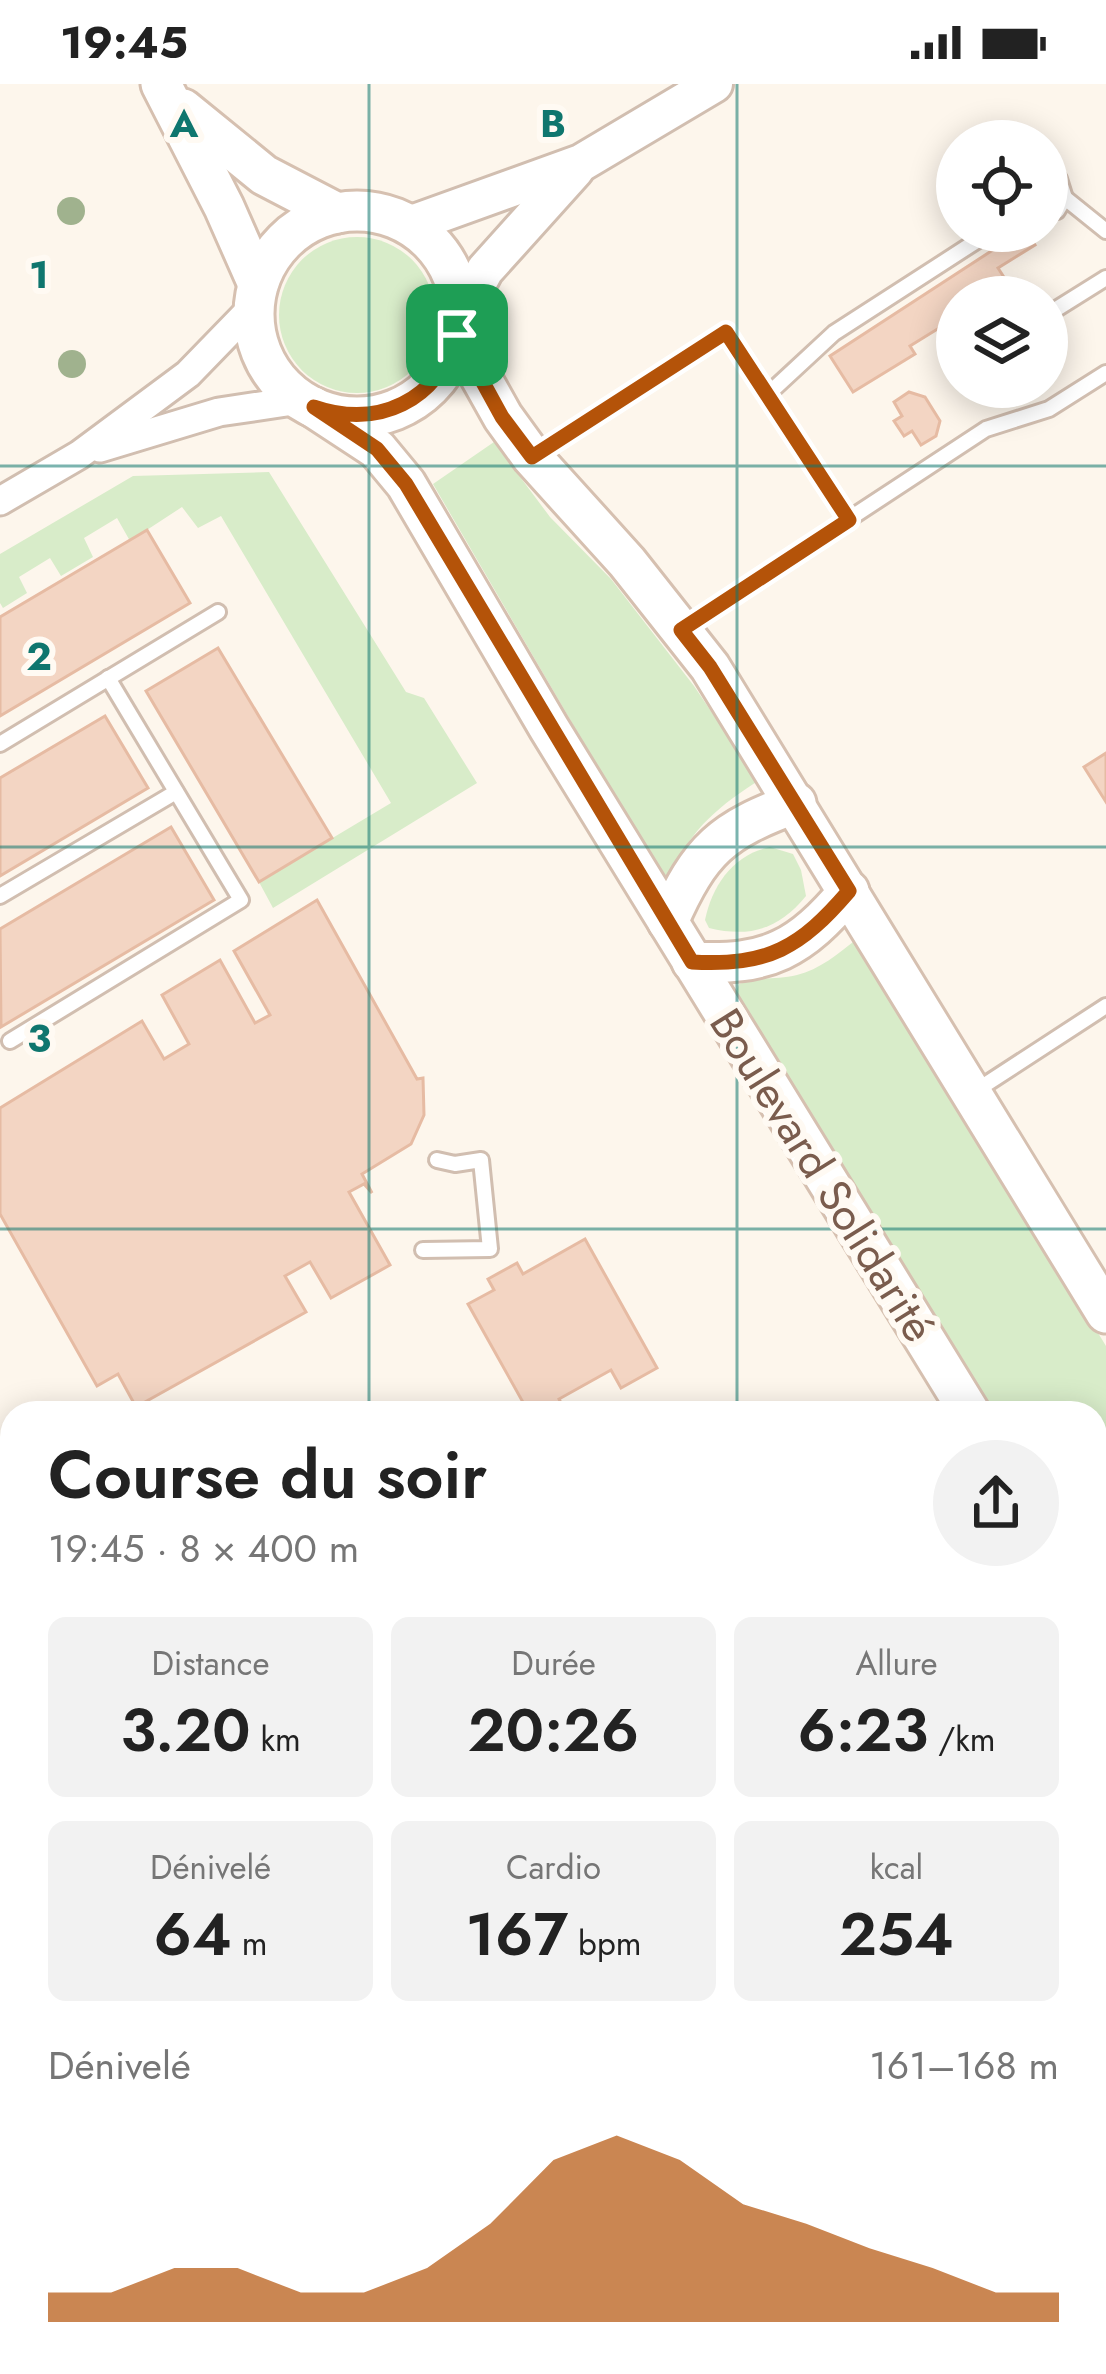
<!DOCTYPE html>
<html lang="fr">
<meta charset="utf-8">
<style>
body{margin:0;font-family:Jost,sans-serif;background:#f2f2f2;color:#222;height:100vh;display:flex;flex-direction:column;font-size:45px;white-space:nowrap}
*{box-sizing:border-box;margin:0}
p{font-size:39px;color:#767676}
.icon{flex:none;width:66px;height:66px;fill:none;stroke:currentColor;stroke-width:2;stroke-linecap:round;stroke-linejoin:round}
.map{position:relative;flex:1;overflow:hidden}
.drawer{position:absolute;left:0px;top:1317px;width:1107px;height:975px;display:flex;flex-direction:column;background:#fff;border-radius:36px 36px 0 0;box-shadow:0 6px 30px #0003}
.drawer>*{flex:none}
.buttons{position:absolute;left:936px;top:36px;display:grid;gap:24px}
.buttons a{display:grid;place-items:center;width:132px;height:132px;border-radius:50%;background:#fff;box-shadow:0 6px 30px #0003;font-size:60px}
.pin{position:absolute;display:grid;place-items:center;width:102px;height:102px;color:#fff;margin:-51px;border-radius:24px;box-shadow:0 6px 18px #0006}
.round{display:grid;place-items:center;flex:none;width:126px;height:126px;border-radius:63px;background:#f2f2f2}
.head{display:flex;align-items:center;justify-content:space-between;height:204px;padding:0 48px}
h1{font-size:66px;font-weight:600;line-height:90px}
.stats{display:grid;grid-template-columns:repeat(3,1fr);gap:18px;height:204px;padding:12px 48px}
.stats div{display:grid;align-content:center;border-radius:18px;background:#f2f2f2;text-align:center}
.stats b{font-size:60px;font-weight:600}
.stats small{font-size:33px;font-weight:400}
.stats p{font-size:33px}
.chart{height:336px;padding:24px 48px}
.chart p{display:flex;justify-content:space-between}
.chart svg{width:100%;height:216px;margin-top:12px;fill:#b45309;opacity:.7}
.status{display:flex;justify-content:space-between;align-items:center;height:84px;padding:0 60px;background:#fff;direction:ltr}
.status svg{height:33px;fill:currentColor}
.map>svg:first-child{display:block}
</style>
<div class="status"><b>19:45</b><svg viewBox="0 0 49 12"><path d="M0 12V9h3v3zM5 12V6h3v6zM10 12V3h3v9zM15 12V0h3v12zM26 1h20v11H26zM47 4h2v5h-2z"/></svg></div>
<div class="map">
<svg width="1106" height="2290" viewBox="0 0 1106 2290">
<rect width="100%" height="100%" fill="#fdf6ec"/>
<g fill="#d8ecc9">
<circle cx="357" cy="231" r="78"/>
<path d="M 494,358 L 550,433 L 611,495 L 694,602 L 758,697 C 725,718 686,747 676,787 L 666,792 L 657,785 L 433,400 Z"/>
<path d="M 269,388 L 406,608 L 424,614 L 477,699 L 273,824 L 259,798 L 391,719 L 221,432 L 198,444 L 182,423 L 130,457 L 117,434 L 84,454 L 93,473 L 61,492 L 50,474 L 19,493 L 27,509 L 3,524 L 0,519 L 0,470 L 133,392 Z"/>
<path d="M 770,763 L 793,770 L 801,786 L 806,812 C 779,845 750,854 709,844 L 705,836 C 712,801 734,770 770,763 Z"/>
<path d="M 857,855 L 1106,1262 L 1106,1402 L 1095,1408 L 1095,1329 L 995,1329 L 735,912 L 739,900 C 758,892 777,896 797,891 C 819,886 839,869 857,855 Z"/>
</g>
<g fill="#f3d5c3" stroke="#e6bba3" stroke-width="3">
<path d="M 1022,147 L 1026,147 L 1035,161 L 998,184 L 1009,201 L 990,213 L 957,213 L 957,233 L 910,262 L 915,270 L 853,308 L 830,272 Z"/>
<path d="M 909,308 L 925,313 L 940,337 L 936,352 L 921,361 L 912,347 L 904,352 L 894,337 L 902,332 L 894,318 Z"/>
<path d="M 147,446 L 190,519 L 0,632 L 0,533 Z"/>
<path d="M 218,564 L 332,754 L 259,798 L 146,607 Z"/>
<path d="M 105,632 L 148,704 L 0,792 L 0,694 Z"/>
<path d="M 1106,669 L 1106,718 L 1084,683 Z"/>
<path d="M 171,743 L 214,816 L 1,943 L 0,845 Z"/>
<path d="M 317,816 L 417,995 L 423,994 L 424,1031 L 411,1060 L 362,1090 L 372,1109 L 364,1100 L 349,1108 L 390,1181 L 331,1214 L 310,1178 L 285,1192 L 306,1228 L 136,1323 L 118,1290 L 97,1302 L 0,1130 L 0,1024 L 142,937 L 164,975 L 189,960 L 162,911 L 220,876 L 255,939 L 270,931 L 234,867 Z"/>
<path d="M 585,1155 L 657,1284 L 621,1304 L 611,1286 L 559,1315 L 566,1329 L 529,1329 L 468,1220 L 494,1206 L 488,1195 L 517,1179 L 523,1190 Z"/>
<path d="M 9,1493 L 12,1499 L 12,1550 L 0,1557 L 0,1497 Z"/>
<path d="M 12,2193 L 12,2280 L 120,2280 L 126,2290 L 17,2290 L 0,2260 L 0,2200 Z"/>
<path d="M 537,2280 L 572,2280 L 577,2290 L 520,2290 Z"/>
</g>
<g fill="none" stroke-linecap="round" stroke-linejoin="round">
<defs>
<g id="service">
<path d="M 1047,78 L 1059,95 L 1065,114 L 1057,127 L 1047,128"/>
<path d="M 1065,114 L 1106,147"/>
<path d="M 1050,229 L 1106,194"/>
<path d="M 766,312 L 834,249 L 992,147"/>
<path d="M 535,371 L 726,248 L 849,436"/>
<path d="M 686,542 L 986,345 L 1049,325 L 1106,289"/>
<path d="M 0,660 L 218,528"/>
<path d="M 0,812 L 176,708"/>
<path d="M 10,957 L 241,816 L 108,594"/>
<path d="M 977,1006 L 1106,922"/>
<path d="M 423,1166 L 490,1165 L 481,1076 L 455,1080 L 437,1076"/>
<path d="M 1095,1826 L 1106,1846"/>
<path d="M 0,1913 L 12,1935"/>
<path d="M 0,2092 L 12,2085"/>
<path d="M 204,2280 L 209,2290"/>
<path d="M 779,2280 L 784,2290"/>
</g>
<g id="minor">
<path d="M 100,364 L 219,328 L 300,316"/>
<path d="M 0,417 L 79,371 L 188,290 L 254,222"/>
</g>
<g id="tertiary">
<path d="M 409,141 L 581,79 L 714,0"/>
<path d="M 460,232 L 485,186 L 575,86"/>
</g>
<g id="secondary">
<path d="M 161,0 L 224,123 L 258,200"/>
<path d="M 183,25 L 264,91 L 337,129"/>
<circle cx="357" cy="230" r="103"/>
<path d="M 457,251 L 503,333 L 532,373 L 627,478 L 710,583 L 1106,1229"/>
<path d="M 313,323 L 377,365 L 406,400 L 549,644 L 970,1329"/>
<path d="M 668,838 C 700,765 722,746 796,719"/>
<path d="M 692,878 C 769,882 800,865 849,807"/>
<path d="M 1095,1440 L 1106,1435"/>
<path d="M 1095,1533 L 1106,1550"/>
</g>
</defs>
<use href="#service" stroke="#d1beb0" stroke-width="20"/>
<use href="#minor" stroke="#d1beb0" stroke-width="33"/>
<use href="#tertiary" stroke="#d1beb0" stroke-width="42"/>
<use href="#secondary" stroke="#d6c0b0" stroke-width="45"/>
<use href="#service" stroke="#fff" stroke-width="14"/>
<use href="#minor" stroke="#fff" stroke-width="27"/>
<use href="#tertiary" stroke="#fff" stroke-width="36"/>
<use href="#secondary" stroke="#fff" stroke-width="39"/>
</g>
<g fill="#a0b28e">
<circle cx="71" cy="127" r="14"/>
<circle cx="72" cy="280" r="14"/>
</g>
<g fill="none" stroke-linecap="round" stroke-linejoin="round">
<defs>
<path id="route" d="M 726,248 L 849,436 L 681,546 L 710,583 L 849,807 C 800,864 769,882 692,878 L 406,400 L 377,365 L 314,323 C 378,345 438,317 457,251 L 502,333 L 532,373 Z"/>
</defs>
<use href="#route" stroke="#fff" stroke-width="24"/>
<use href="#route" stroke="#b45309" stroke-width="15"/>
</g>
<path fill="none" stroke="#0f766e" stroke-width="3" stroke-opacity="0.55" d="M 369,0 L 369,1329M 737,0 L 737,1329M 0,382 L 1106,382M 0,763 L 1106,763M 0,1145 L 1106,1145M 0,1527 L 12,1527M 1095,1527 L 1106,1527M 0,1908 L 12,1908M 1095,1908 L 1106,1908M 369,2280 L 369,2290M 737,2280 L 737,2290"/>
<g text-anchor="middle" stroke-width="12" stroke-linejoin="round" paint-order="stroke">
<g font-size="45" fill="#7a5c4d" stroke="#fffaf3">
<text transform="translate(823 1091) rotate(58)" y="16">Boulevard Solidarité</text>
</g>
</g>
<g font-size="39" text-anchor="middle" font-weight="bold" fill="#0f766e" stroke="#fffaf3" stroke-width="12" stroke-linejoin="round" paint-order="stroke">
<text x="184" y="53">A</text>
<text x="553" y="53">B</text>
<text x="39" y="204">1</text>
<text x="39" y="586">2</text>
<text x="39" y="968">3</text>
</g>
</svg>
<div class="buttons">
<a><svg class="icon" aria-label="locate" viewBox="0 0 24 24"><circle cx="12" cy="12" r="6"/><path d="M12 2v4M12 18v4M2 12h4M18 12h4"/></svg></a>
<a><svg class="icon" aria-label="layers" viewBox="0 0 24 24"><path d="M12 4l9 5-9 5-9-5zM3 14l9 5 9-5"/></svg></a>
</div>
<div class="pin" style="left:457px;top:251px;background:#1e9e55"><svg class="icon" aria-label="arrive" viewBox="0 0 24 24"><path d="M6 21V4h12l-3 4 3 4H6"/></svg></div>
<section class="drawer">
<div class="head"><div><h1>Course du soir</h1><p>19:45 · 8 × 400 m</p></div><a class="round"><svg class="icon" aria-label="share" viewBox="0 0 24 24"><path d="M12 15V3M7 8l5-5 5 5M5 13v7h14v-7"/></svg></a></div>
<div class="stats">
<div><p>Distance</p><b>3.20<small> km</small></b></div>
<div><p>Durée</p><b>20:26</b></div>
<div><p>Allure</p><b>6:23<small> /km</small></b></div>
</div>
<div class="stats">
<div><p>Dénivelé</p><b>64<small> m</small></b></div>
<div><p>Cardio</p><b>167<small> bpm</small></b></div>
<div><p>kcal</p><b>254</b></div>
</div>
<div class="chart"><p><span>Dénivelé</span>161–168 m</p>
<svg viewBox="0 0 160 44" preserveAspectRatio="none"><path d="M0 44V38L10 38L20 33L30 33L40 38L50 38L60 33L70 24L80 11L90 6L100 11L110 20L120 24L130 29L140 33L150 38L160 38V44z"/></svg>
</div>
</section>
</div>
